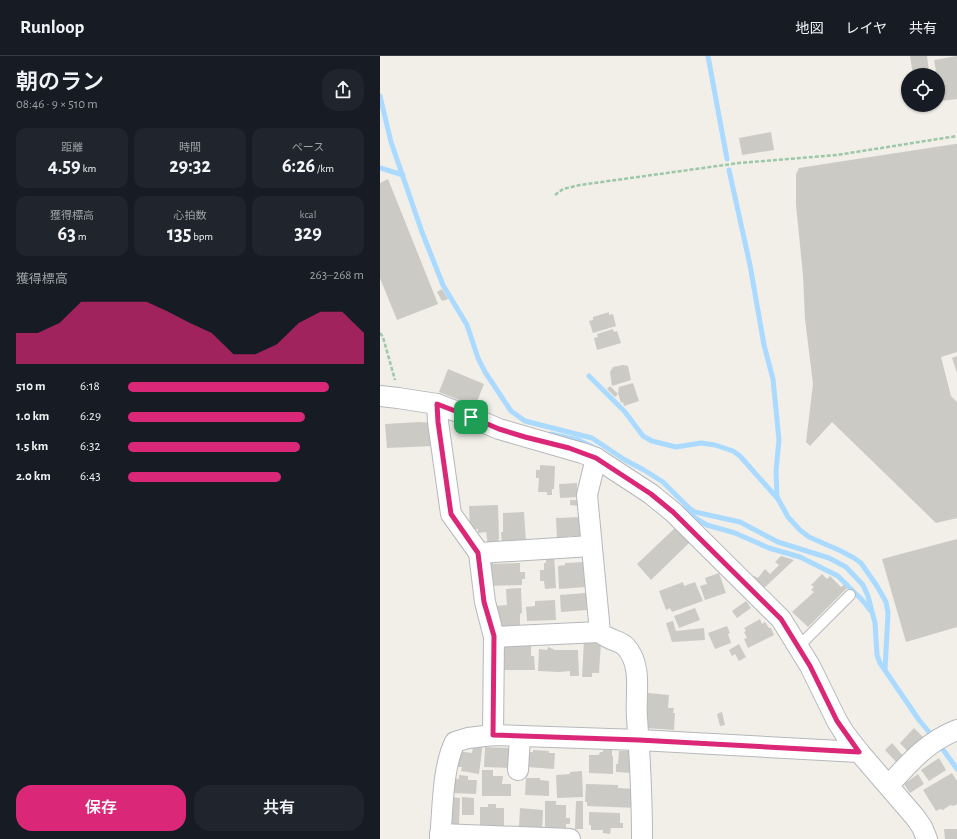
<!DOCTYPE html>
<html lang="ja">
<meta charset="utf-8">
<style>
body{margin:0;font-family:"Alegreya Sans","Noto Sans JP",sans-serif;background:#20242c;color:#f1f3f6;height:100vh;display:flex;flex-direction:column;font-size:15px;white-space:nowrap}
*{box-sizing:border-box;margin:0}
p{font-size:13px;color:#9ea1a6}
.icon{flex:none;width:22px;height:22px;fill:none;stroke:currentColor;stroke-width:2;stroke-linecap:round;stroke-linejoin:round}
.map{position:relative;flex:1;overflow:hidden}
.details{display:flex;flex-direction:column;background:#171b24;width:380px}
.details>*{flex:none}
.fabs{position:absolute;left:521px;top:12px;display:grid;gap:8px}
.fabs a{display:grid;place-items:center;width:44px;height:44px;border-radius:50%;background:#171b24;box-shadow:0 1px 3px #0004;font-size:20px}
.pin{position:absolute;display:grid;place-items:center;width:34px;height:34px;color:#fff;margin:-17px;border-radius:8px;box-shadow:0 2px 6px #0006}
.round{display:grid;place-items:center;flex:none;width:42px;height:42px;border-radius:16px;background:#20242c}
.head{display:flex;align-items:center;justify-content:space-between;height:68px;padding:0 16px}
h1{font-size:22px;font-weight:600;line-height:30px}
.metrics{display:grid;grid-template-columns:repeat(3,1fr);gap:6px;height:68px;padding:4px 16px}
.metrics div{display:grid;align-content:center;border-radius:10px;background:#20242c;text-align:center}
.metrics b{font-size:20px;font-weight:600}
.metrics small{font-size:11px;font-weight:400}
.metrics p{font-size:11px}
.chart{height:112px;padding:8px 16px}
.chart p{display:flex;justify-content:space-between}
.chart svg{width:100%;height:72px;margin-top:4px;fill:#db2777;opacity:.7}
.cta{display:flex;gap:8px;margin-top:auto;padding:8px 16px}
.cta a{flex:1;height:46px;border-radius:16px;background:#db2777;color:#fff;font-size:16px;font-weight:600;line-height:46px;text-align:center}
.cta a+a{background:#20242c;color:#f1f3f6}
ul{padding:0 16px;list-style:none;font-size:13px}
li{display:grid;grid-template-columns:64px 48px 1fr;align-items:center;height:30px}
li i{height:10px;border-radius:5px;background:#db2777}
header{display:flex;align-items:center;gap:24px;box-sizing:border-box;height:56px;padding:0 20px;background:#171b24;border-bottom:1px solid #363941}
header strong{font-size:19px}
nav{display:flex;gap:22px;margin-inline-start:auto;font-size:14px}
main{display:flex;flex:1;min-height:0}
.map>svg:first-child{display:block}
</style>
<header>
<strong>Runloop</strong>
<nav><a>地図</a><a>レイヤ</a><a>共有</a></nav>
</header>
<main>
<section class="details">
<div class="head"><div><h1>朝のラン</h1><p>08:46 · 9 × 510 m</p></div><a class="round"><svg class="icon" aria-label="share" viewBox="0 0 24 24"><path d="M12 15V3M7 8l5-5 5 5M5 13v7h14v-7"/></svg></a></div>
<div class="metrics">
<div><p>距離</p><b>4.59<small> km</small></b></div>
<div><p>時間</p><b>29:32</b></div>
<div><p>ペース</p><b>6:26<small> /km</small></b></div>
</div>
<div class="metrics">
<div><p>獲得標高</p><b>63<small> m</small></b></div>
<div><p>心拍数</p><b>135<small> bpm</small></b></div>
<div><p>kcal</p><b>329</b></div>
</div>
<div class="chart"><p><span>獲得標高</span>263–268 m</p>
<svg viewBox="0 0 160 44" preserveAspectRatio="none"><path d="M0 44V25L10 25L20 19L30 6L40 6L50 6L60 6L70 12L80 19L90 25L100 38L110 38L120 32L130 19L140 12L150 12L160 25V44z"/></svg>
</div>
<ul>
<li><b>510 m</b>6:18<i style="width:85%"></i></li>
<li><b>1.0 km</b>6:29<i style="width:75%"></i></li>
<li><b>1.5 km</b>6:32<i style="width:73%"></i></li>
<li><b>2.0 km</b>6:43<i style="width:65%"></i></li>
</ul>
<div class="cta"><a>保存</a><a>共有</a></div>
</section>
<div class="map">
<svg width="577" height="783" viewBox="0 0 577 783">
<rect width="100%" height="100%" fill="#f1efe8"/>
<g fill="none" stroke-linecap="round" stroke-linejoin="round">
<g stroke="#aadaff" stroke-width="5">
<path d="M 328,0 L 347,103"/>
<path d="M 0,40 L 11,86 L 42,176 L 63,229 L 87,269 L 98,302 L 105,316 L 131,355 L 145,365 L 212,382 L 245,404 L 264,414 L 283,426 L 309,452 L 315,456 L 360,466 L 398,486 L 449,502 L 466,511 L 483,529 L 488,540 L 495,567 L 497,599 L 500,607 L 539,664 L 554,682"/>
<path d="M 0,112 L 23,119"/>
<path d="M 349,114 L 370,209 L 384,289 L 393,323 L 399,384 L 396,415 L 397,441 L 408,461 L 420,474 L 429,481 L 461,495 L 474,502 L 481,507 L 497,530 L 506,546 L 508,557 L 505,614"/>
<path d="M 209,320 L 245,356 L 263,380 L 272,385 L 296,391 L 321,387 L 335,389 L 353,395 L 360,400 L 398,443"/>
<path d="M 171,378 L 198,384 L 217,393"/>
<path d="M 302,452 L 315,462 L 327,469 L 355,477 L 389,492 L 420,501 L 458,520 L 483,545 L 491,555"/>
<path d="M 559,688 L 577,713"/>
</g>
</g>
<g fill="#cccac5">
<path d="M 530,0 L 547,0 L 549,16 L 556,15 L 554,4 L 577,0 L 577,43 L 561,45 L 558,30 L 558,19 L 533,19 Z"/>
<path d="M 391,76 L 394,94 L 362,99 L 359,82 Z"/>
<path d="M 575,88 L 577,88 L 577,296 L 561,301 L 571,340 L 577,346 L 577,462 L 556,467 L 452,366 L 430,390 L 426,386 L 433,328 L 425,263 L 423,219 L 416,149 L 416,118 L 419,112 L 425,111 Z"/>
<path d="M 8,123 L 58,248 L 17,264 L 0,222 L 0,127 Z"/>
<path d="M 62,233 L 68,243 L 62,245 L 57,236 Z"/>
<path d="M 229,256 L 229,259 L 233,258 L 236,270 L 213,277 L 209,265 L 213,264 L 213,261 Z"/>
<path d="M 233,273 L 234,276 L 237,275 L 241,287 L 217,294 L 214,282 L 218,281 L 217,278 Z"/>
<path d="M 577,300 L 577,317 L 572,302 Z"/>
<path d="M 243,309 L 248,310 L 251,324 L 232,330 L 230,316 L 233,311 Z"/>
<path d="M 68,313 L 104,328 L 96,348 L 83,344 L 82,345 L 59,336 Z"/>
<path d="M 253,327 L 259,345 L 244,350 L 243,346 L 241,347 L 238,337 L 239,331 Z"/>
<path d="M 230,330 L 238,338 L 235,341 L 227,333 Z"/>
<path d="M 39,366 L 52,367 L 54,390 L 7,392 L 5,368 Z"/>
<path d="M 160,409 L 175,410 L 174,433 L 172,433 L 172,439 L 167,439 L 167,436 L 158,436 L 159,422 L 156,422 L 156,414 L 160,414 Z"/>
<path d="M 197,427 L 197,437 L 199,437 L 200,441 L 180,442 L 179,428 Z"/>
<path d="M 190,444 L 200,444 L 200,450 L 190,449 Z"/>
<path d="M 118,449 L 119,482 L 117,488 L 108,489 L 106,476 L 98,477 L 98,473 L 90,473 L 89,450 Z"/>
<path d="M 144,456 L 146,487 L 122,488 L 121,476 L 123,476 L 123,457 Z"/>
<path d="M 201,461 L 202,482 L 195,483 L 195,480 L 188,480 L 184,483 L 177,483 L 176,462 Z"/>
<path d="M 296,471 L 310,486 L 271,524 L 257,508 Z"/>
<path d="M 577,483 L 577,571 L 526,586 L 502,503 Z"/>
<path d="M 174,498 L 176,532 L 165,533 L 164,525 L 160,525 L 160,514 L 164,514 L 164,507 L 166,507 L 166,499 Z"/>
<path d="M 401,500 L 414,504 L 383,533 L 371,523 L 374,520 L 378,522 L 385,513 L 390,518 L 399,509 L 395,506 Z"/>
<path d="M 107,504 L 113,504 L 113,508 L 140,507 L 140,516 L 145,516 L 145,523 L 142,523 L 142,529 L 108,530 Z"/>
<path d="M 205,506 L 206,531 L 179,533 L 178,510 L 185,509 L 185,507 Z"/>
<path d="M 339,517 L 346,537 L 325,544 L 320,530 L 327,528 L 325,522 Z"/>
<path d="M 442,518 L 447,523 L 450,520 L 461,531 L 464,529 L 467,532 L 428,571 L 412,556 L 434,536 L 431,534 L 434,531 L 431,529 Z"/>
<path d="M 303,526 L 304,530 L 315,526 L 323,545 L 292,556 L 290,552 L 286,554 L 279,535 Z"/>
<path d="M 141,532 L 142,557 L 140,558 L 140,571 L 123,572 L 117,567 L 116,550 L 127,549 L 126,533 Z"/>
<path d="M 206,537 L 207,554 L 181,556 L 180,539 Z"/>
<path d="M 175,544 L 176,564 L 147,565 L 146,551 L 155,550 L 155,545 Z"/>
<path d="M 366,545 L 371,552 L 357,562 L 352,555 Z"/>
<path d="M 315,552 L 320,564 L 299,572 L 294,560 Z"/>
<path d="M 380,563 L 382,568 L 385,566 L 389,572 L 391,572 L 394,579 L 368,592 L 364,583 L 367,582 L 364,576 L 366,575 L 364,572 Z"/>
<path d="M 293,565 L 296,575 L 324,572 L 325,584 L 292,586 L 286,567 Z"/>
<path d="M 347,570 L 350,577 L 348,578 L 351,587 L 335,593 L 328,577 Z"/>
<path d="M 204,584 L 221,586 L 219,617 L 212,617 L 212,621 L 202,621 Z"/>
<path d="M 151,586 L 151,600 L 154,600 L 155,614 L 119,614 L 118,589 Z"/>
<path d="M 359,588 L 366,601 L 359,605 L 355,598 L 352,600 L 349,594 Z"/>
<path d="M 168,591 L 175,594 L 198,594 L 199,620 L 190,620 L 190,615 L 180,616 L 158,615 L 159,593 L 167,594 Z"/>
<path d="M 268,637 L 289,639 L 288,652 L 294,652 L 293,657 L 295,657 L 294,674 L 265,672 Z"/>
<path d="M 342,656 L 345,669 L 340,670 L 337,658 Z"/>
<path d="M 534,672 L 543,681 L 528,696 L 520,687 Z"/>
<path d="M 94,684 L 103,686 L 99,718 L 81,715 L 82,711 L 76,711 L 78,695 L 92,697 Z"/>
<path d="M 512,687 L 524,701 L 517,707 L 505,694 Z"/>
<path d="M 105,691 L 131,692 L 130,712 L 104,711 Z"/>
<path d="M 153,694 L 169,695 L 169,697 L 175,697 L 174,713 L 148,711 L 149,696 L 153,696 Z"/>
<path d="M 223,694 L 232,694 L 232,700 L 233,700 L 233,718 L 209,717 L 209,699 L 219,699 L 220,696 L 223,696 Z"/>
<path d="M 239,695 L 249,695 L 249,708 L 252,708 L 252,717 L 236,716 L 236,708 L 238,708 Z"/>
<path d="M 559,702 L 566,714 L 549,725 L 541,714 Z"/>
<path d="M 102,714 L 113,714 L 113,720 L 123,720 L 122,728 L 131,728 L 131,740 L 102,740 Z"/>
<path d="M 202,715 L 203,741 L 177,742 L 176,719 L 190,718 L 190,716 Z"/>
<path d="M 572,717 L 577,725 L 577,748 L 574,750 L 570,749 L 563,754 L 560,753 L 556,755 L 543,734 Z"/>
<path d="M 538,718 L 544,728 L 530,737 L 524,728 Z"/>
<path d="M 79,719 L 88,720 L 88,724 L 97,724 L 96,738 L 71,737 L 71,722 L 79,723 Z"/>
<path d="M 146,722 L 160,722 L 160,724 L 169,725 L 169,740 L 145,739 Z"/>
<path d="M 206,728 L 238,729 L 238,732 L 257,733 L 258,752 L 207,750 L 207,746 L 205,746 Z"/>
<path d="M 68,741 L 80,742 L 79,769 L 66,769 Z"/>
<path d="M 82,741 L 94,742 L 94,759 L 82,759 Z"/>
<path d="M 165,745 L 176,745 L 176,749 L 186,749 L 186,762 L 190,762 L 190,768 L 186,768 L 186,772 L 184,772 L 184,776 L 165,774 Z"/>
<path d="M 196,745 L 203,745 L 203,773 L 195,773 Z"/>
<path d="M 108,748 L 116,748 L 116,752 L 124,752 L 124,773 L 100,773 L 100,751 L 108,751 Z"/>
<path d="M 140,752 L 163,754 L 162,776 L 145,774 L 145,771 L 139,771 Z"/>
<path d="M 209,756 L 240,757 L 240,767 L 243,767 L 243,772 L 231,772 L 230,778 L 223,777 L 223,774 L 211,774 L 211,769 L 209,769 Z"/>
<path d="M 564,773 L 577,773 L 577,783 L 565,783 Z"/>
</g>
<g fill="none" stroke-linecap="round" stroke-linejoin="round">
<defs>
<path id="lane" d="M 418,591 L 470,539"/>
<g id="street">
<path d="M 0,340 L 18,342 L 57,348 L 91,361 L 119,373 L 202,397 L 216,402 L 271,438 L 293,456 L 401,563 L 430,610 L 457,665 L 465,678 L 479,696 L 535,761 L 542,771 L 547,783"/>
<path d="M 57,348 L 58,366 L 71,458 L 99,497 L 105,546 L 114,581 L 113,679"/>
<path d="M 216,402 L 207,439 L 220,576 C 222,578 224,580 227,581 C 233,585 241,585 246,591 C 263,610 255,639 257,662 C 260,702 262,742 262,783"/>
<path d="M 99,497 L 211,490"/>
<path d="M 114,581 L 220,576"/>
<path d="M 138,714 L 140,680"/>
<path d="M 509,729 C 529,707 548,685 577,674"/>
<path d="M 60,778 L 190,783"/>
<path d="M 60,783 C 63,754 62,712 75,686 L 88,682 L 113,679 L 259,684 L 479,696"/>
</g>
</defs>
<use href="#lane" stroke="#b5b8bc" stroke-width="12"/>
<use href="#street" stroke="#b5b8bc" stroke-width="22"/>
<g stroke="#9cc7a9" stroke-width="2.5" stroke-dasharray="4 2" stroke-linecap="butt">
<path d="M 175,139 L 183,133 L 200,129 L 359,107 L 457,99 L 577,80"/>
<path d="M 0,277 L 3,281 L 15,324"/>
</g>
<use href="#lane" stroke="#fff" stroke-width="10"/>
<use href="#street" stroke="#fff" stroke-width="20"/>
</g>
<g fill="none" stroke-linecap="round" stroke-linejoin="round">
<defs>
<path id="route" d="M 57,348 L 91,361 L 119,373 L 145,381 L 189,392 L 216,402 L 271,438 L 293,456 L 401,563 L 430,610 L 457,665 L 479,696 L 259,684 L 113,679 L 114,580 L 104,546 L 98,497 L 71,458 L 58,366 Z"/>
</defs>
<use href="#route" stroke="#fff" stroke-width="8"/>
<use href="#route" stroke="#db2777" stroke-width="5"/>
</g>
</svg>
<div class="fabs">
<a><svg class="icon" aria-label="locate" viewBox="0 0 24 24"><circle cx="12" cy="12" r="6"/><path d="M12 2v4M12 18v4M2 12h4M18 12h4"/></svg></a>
</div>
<div class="pin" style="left:91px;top:361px;background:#1e9e55"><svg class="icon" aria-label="arrive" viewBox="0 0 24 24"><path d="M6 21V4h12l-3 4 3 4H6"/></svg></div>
</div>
</main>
